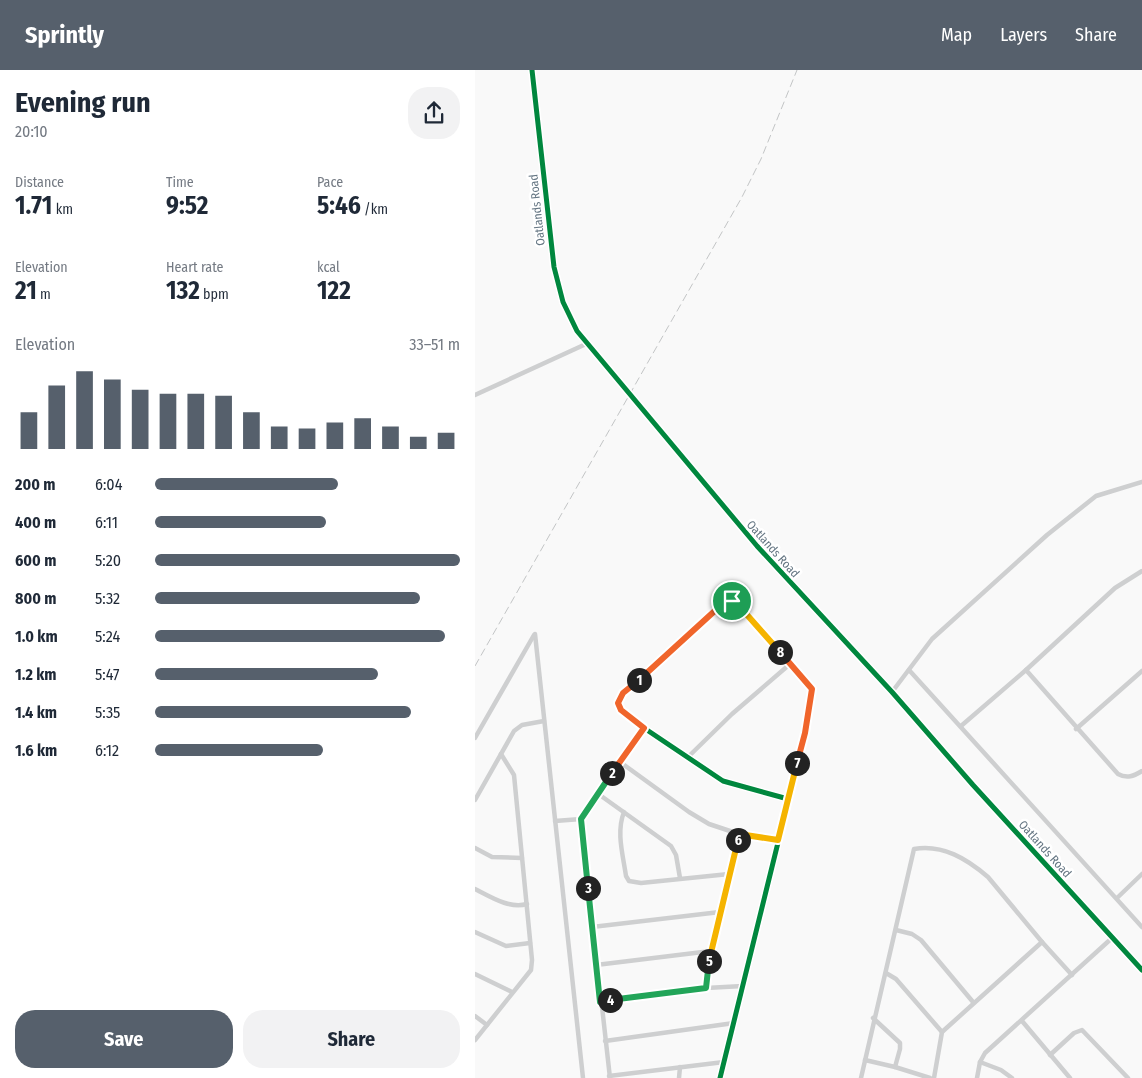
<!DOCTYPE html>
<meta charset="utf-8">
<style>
body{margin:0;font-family:"Fira Sans Condensed",sans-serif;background:#f2f2f3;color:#1f2937;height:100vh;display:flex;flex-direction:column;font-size:19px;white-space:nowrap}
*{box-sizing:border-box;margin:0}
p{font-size:16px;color:#747a83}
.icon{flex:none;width:28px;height:28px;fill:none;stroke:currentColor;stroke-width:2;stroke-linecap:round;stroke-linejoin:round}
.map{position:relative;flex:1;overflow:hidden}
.panel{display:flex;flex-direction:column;background:#fff;width:475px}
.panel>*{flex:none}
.pin{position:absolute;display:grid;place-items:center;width:42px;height:42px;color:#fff;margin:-21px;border:2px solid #fff;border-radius:50%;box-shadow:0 1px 5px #0007}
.km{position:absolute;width:25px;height:25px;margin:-12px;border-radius:50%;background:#222;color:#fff;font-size:14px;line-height:25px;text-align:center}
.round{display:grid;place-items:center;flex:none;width:52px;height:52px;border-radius:20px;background:#f2f2f3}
.headline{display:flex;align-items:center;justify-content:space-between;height:85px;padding:0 15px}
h1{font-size:28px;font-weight:700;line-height:38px}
.metrics{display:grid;grid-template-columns:repeat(3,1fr);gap:8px;height:85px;padding:5px 15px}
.metrics div{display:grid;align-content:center}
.metrics b{font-size:25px;font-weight:700}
.metrics small{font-size:14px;font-weight:400}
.metrics p{font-size:14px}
.chart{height:140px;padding:10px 15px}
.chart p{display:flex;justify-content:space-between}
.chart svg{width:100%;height:90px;margin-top:5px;stroke:#56606c;stroke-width:6}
.action{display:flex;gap:10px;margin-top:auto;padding:10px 15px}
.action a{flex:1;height:58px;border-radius:20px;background:#56606c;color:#fff;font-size:20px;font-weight:700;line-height:58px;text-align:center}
.action a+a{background:#f2f2f3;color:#1f2937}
ul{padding:0 15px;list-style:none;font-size:16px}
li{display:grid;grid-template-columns:80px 60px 1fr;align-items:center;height:38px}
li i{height:12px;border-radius:6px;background:#56606c}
header{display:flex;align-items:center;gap:30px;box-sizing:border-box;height:70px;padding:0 25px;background:#56606c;color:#fff}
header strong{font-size:24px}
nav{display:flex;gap:28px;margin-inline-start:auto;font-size:18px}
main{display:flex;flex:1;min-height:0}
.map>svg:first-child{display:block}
</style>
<header>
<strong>Sprintly</strong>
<nav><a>Map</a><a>Layers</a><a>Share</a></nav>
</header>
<main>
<section class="panel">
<div class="headline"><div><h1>Evening run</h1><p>20:10</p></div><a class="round"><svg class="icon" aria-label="share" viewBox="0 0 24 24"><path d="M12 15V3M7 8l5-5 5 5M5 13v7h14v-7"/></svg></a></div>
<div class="metrics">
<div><p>Distance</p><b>1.71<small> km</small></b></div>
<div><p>Time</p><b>9:52</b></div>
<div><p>Pace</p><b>5:46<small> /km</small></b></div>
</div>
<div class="metrics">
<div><p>Elevation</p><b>21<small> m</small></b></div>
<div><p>Heart rate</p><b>132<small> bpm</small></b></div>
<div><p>kcal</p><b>122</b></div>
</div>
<div class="chart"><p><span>Elevation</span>33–51 m</p>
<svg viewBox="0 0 160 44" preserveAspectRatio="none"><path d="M5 44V26M15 44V13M25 44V6M35 44V10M45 44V15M55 44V17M65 44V17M75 44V18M85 44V26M95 44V33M105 44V34M115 44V31M125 44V29M135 44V33M145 44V38M155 44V36"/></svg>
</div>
<ul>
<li><b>200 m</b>6:04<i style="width:60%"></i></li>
<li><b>400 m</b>6:11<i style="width:56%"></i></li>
<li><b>600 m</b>5:20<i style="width:100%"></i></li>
<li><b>800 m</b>5:32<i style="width:87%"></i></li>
<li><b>1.0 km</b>5:24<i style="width:95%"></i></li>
<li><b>1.2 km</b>5:47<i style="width:73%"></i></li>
<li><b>1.4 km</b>5:35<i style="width:84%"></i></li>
<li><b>1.6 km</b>6:12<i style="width:55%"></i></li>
</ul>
<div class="action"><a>Save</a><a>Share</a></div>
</section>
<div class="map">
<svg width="667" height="1008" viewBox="0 0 667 1008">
<rect width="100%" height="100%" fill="#f9f9f9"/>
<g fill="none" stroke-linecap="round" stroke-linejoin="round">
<g stroke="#cecfd0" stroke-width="4.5">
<path d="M 0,325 L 111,274"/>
<path d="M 60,564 L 108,1008"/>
<path d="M 434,600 L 667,857"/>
<path d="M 551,600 L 643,704 C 652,709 659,706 667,701"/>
<path d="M 417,622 L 457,569 L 572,465 L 621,426 L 667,412"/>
<path d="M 486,656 L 551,600 L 640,518 L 667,501"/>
<path d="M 601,659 L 667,601"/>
<path d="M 0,668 L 59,565"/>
<path d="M 212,688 L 257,644 L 315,594"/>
<path d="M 145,692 L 214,742 L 234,754 L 264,764"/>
<path d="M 122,723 L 196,776 L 201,785 L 205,808"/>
<path d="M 0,730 L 39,661 L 47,655 L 69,651"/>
<path d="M 149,742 C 141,762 148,785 151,806 L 154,811 L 166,813 L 254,804"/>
<path d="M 80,751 L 106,749"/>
<path d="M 0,778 L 17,787 L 47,788"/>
<path d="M 0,819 C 16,827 34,839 52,834"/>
<path d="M 642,828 L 667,804"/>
<path d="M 117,857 L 245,842"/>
<path d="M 421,860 L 437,864 L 446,870 L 498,932"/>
<path d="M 0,862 L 31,876 L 55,873"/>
<path d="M 121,895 L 236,881"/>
<path d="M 411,903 L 421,909 L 467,962"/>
<path d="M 0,904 L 37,922"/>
<path d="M 231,918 L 231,907 L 264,764 L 303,770"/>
<path d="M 125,932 L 231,918 L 268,916"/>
<path d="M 0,946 L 12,955"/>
<path d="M 398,948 L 425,973 L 425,979 L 420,997"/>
<path d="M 547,951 L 595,1008"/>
<path d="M 0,970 L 56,900 L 57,890 L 39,705 L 26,684"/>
<path d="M 130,971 L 259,953"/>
<path d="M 575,985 L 599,963 L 607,960 L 653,1008"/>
<path d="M 390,990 L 420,997 L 455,1008"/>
<path d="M 505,992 L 526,1000 L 537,1008"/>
<path d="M 134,1006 L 249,992"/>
<path d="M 135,1008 L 106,749 L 122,723 L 169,658"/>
<path d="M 204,1008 L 205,997"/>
<path d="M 245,1008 L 330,663 L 337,619 L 266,538 L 254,530 L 149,623 L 144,630 L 144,637 L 169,658 L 248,711 L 313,729"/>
<path d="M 386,1008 L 439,779 C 468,774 492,789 513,807 L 567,872"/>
<path d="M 459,1008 L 467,962 L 567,872 L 597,905"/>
<path d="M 502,1008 L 505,992 L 510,983 L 637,868"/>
</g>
<path stroke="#cecfd0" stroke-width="5.5" d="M 57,0 L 79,197 L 88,232 L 102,261 L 282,476 L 417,622 L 498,715 L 667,900"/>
<path stroke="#c3c5c6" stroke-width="1" stroke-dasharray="8 4" stroke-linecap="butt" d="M 0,596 L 267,127 L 286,89 L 322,0"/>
<defs>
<g id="cycleway">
<path d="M 57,0 L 79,197 L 88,232 L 102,261 L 282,476 L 417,622 L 498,715 L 667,900"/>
<path d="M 245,1008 L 330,663 L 337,619 L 266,538 L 254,530 L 149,623 L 144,630 L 144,637 L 169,658 L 248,711 L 313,729"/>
</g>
</defs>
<use href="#cycleway" stroke="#fff" stroke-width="8"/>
<use href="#cycleway" stroke="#00873e" stroke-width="5"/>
</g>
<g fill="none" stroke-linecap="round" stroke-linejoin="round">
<defs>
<path id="split-1" d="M 164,610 L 244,537 L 254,530 L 257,531"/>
<path id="split-2" d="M 137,703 L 169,658 L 146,640 L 143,633 L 148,623 L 164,610"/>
<path id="split-3" d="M 113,818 L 106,749 L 137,703"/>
<path id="split-4" d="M 113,818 L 125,932 L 135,930"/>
<path id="split-5" d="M 135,930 L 231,918 L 234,891"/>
<path id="split-6" d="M 234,891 L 263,770"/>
<path id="split-7" d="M 263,770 L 264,764 L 303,770 L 322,693"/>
<path id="split-8" d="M 305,582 L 337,619 L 330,663 L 322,693"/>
<path id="split-9" d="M 257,531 L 266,538 L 305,582"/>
</defs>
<use href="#split-1" stroke="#fff" stroke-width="10"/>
<use href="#split-2" stroke="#fff" stroke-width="10"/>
<use href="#split-3" stroke="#fff" stroke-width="10"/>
<use href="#split-4" stroke="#fff" stroke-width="10"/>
<use href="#split-5" stroke="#fff" stroke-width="10"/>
<use href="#split-6" stroke="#fff" stroke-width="10"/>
<use href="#split-7" stroke="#fff" stroke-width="10"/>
<use href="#split-8" stroke="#fff" stroke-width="10"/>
<use href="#split-9" stroke="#fff" stroke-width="10"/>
<use href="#split-1" stroke="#f0652b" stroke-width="6"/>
<use href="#split-2" stroke="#f0652b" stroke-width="6"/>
<use href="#split-3" stroke="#22a559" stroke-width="6"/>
<use href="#split-4" stroke="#22a559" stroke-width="6"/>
<use href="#split-5" stroke="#22a559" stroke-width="6"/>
<use href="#split-6" stroke="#f5b400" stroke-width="6"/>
<use href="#split-7" stroke="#f5b400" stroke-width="6"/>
<use href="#split-8" stroke="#f0652b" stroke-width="6"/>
<use href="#split-9" stroke="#f5b400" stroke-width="6"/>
</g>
<g text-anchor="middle" stroke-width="5" stroke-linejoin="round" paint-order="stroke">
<g font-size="12" fill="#657683" stroke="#fff">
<text transform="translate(62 140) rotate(-96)" y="4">Oatlands Road</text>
<text transform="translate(298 479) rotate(48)" y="4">Oatlands Road</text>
<text transform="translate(570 779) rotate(48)" y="4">Oatlands Road</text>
</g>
</g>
</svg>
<div class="pin" style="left:257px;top:531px;background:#1e9e55"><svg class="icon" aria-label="arrive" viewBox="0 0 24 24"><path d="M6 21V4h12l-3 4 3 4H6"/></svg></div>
<b class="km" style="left:164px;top:610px">1</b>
<b class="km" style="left:137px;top:703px">2</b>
<b class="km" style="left:113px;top:818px">3</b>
<b class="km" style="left:135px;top:930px">4</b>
<b class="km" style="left:234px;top:891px">5</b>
<b class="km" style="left:263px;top:770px">6</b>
<b class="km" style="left:322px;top:693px">7</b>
<b class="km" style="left:305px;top:582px">8</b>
</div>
</main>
